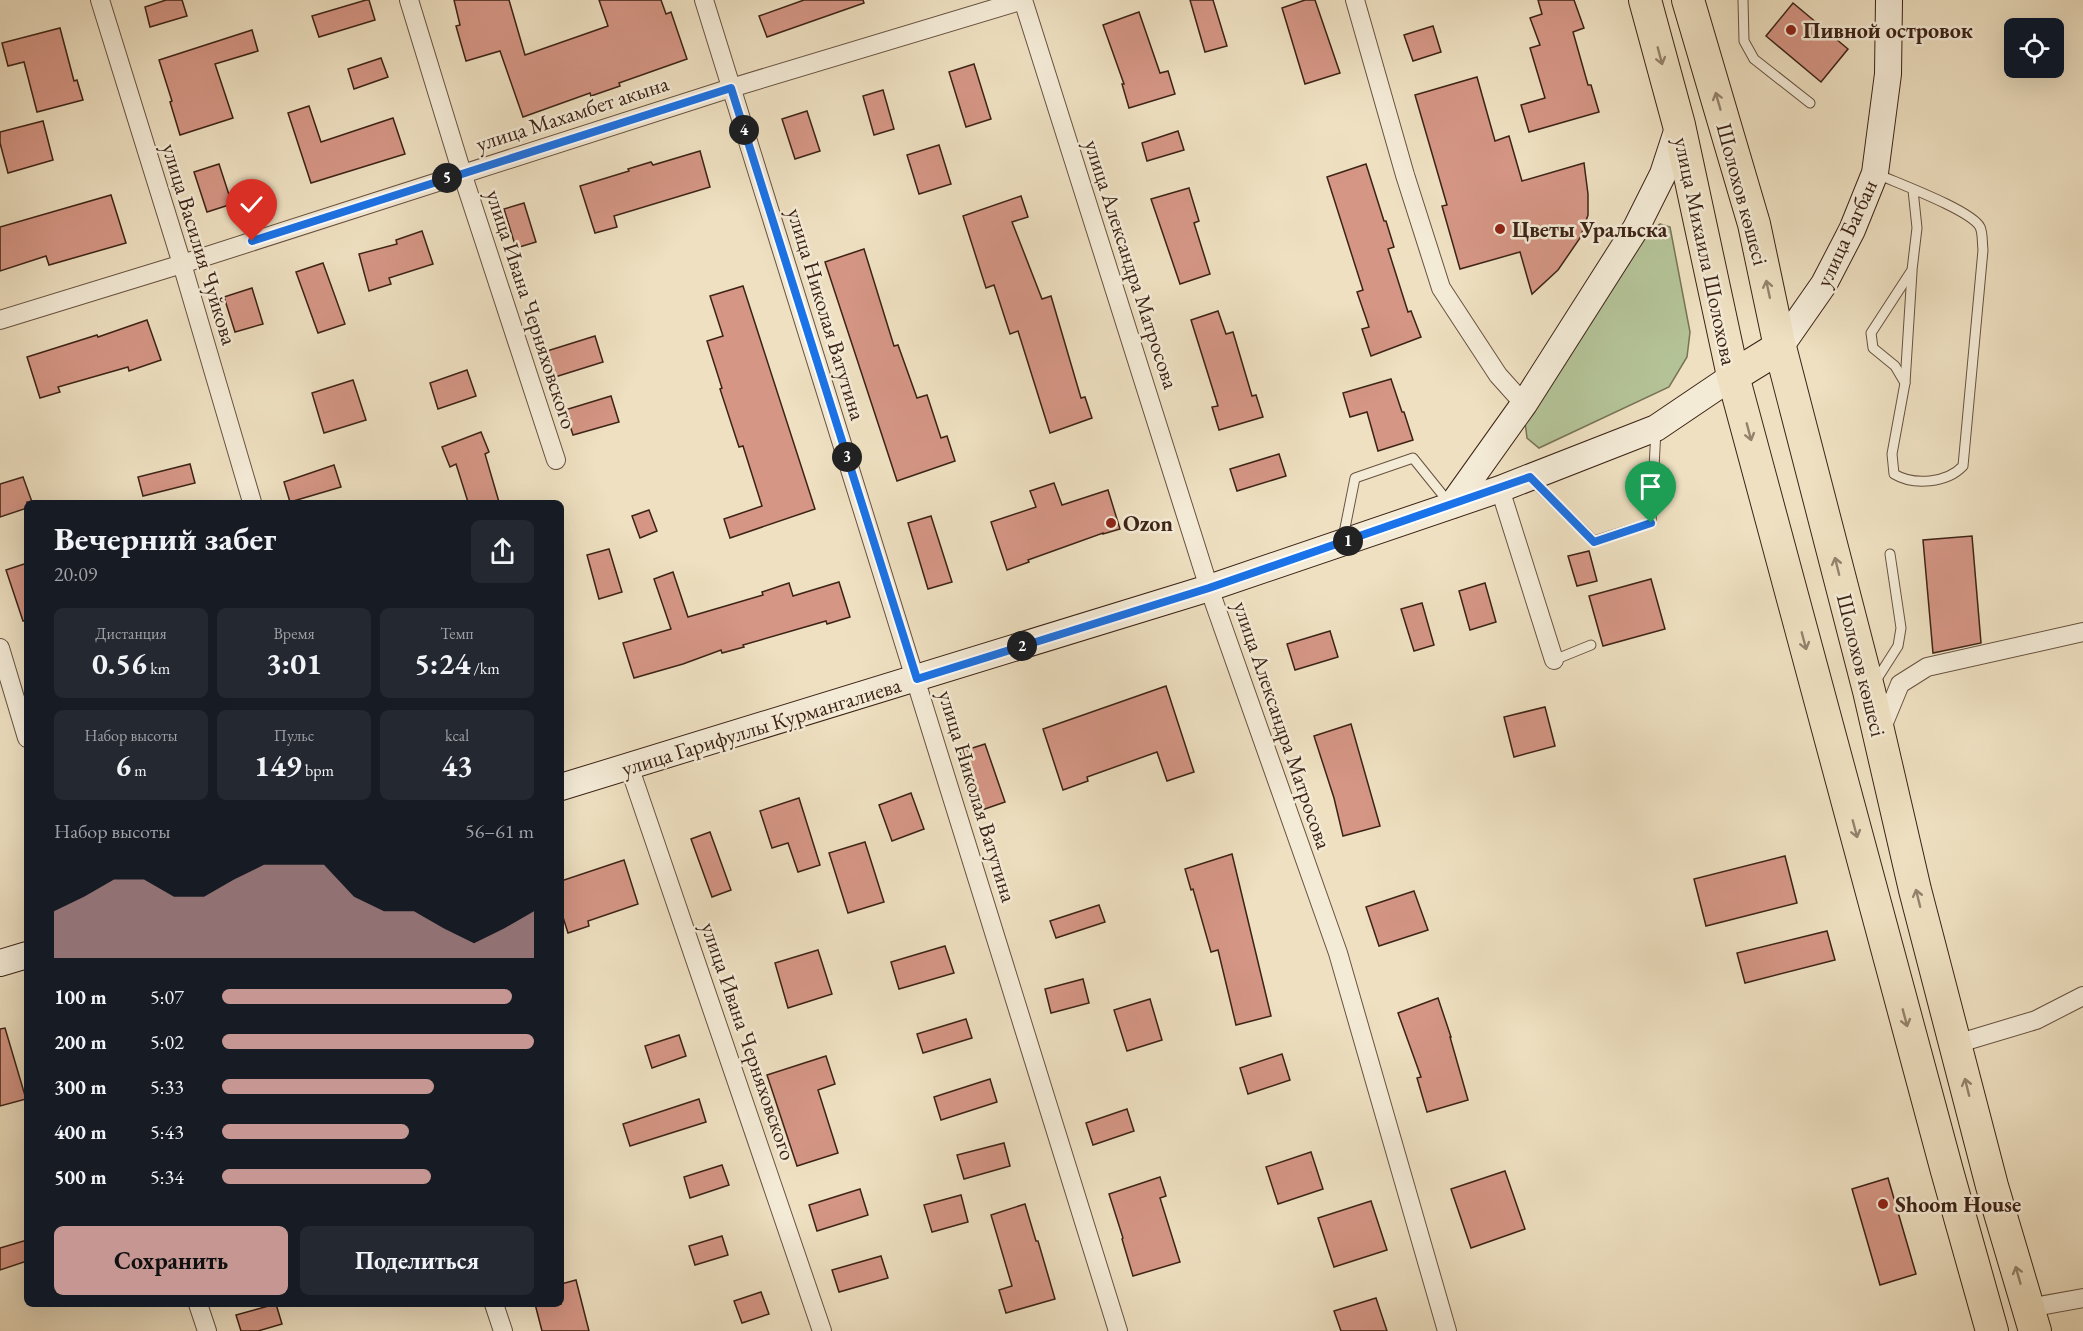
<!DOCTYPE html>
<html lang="ru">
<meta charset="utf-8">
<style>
body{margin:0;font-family:"EB Garamond",serif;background:#242831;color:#f1f3f6;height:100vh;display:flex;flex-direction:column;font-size:22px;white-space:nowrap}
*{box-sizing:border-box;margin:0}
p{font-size:20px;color:#9ea1a6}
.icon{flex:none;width:33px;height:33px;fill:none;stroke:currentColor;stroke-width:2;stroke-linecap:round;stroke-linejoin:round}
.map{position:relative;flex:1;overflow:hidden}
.details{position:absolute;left:24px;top:500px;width:540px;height:807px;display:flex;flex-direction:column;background:#171b24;border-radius:9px;box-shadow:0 6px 24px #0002}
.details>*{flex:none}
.fabs{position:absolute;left:2004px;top:18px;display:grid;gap:12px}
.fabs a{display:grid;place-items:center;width:60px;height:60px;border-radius:9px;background:#171b24;box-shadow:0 6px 24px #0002;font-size:30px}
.pin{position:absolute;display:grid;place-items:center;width:51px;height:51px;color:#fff;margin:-62px -26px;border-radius:50% 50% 50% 0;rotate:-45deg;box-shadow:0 0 6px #0007}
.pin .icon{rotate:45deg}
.km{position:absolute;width:30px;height:30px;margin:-15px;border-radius:50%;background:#222;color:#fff;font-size:16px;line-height:30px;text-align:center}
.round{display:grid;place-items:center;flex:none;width:63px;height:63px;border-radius:9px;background:#242831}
.overview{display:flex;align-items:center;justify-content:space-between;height:102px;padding:0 30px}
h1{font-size:33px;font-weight:700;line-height:45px}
.figures{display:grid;grid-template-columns:repeat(3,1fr);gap:9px;height:102px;padding:6px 30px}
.figures div{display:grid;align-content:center;border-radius:9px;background:#242831;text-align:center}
.figures b{font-size:30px;font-weight:700}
.figures small{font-size:16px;font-weight:400}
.figures p{font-size:16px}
.chart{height:168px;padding:12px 30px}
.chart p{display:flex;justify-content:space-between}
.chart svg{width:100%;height:108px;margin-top:6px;fill:#c59692;opacity:.7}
.cta{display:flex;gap:12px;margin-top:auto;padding:12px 30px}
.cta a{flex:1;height:69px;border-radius:9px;background:#c59692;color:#111;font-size:24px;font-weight:700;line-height:69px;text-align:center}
.cta a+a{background:#242831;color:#f1f3f6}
ul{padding:0 30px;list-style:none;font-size:20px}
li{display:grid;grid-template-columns:96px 72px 1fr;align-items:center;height:45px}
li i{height:15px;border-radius:8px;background:#c59692}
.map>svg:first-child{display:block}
</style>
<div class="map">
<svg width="2083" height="1331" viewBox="0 0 2083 1331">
<rect width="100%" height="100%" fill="#eee0c1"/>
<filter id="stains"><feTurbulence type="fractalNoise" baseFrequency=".00333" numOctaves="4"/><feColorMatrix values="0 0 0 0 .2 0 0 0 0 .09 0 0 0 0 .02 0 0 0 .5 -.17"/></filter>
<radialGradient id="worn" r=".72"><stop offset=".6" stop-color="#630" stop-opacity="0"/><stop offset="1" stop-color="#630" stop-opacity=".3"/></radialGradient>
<path fill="#b4c397" stroke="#787356" stroke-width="1.5" d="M 1660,224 L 1670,227 L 1690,332 L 1687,357 L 1669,387 L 1539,448 L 1527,438 L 1525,422 L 1646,232 Z"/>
<g fill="#d59685" stroke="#3c2316" stroke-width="1.5">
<path d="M 166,0 L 182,0 L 187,16 L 150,27 L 145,7 Z"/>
<path d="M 366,0 L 369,0 L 375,20 L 319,37 L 312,16 Z"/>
<path d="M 454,0 L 509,0 L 525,55 L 608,26 L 599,0 L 661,0 L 666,14 L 671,12 L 687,59 L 619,83 L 620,86 L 591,96 L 590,93 L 523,117 L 500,51 L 466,61 L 456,26 L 460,25 Z"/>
<path d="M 804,0 L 863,0 L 864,3 L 767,37 L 759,16 Z"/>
<path d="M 1190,0 L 1213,0 L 1227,46 L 1205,52 Z"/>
<path d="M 1305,0 L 1315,0 L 1340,73 L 1305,84 L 1282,8 Z"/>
<path d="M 1538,0 L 1574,0 L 1584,28 L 1573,32 L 1588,85 L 1591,85 L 1599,112 L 1529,132 L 1521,105 L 1545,98 L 1530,48 L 1540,45 L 1530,18 L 1542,14 Z"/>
<path d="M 1793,3 L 1848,49 L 1821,82 L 1766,36 Z"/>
<path d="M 1139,12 L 1160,73 L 1168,71 L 1175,94 L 1129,108 L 1122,84 L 1124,84 L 1103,25 Z"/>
<path d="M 1433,26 L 1441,52 L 1413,61 L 1404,35 Z"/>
<path d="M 60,28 L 74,81 L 77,80 L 83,100 L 37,112 L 24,62 L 8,66 L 2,43 Z"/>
<path d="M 252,30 L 258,51 L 215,64 L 233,118 L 180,135 L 170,102 L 172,101 L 159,60 Z"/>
<path d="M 381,58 L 388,77 L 354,89 L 348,69 Z"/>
<path d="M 974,64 L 991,119 L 966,127 L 949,72 Z"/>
<path d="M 1477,77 L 1495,141 L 1509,136 L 1522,181 L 1584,163 L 1588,194 L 1588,215 L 1580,238 L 1558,270 L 1532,294 L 1520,252 L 1460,269 L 1442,206 L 1447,205 L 1415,95 Z"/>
<path d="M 883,90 L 894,129 L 874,135 L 863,96 Z"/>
<path d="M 309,106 L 321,142 L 393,118 L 405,154 L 311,183 L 288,113 Z"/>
<path d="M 807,111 L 820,151 L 795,159 L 782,119 Z"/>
<path d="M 43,121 L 53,160 L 8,173 L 0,143 L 0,132 Z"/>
<path d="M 1178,131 L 1184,150 L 1147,161 L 1142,143 Z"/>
<path d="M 939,145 L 951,184 L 919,194 L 907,155 Z"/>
<path d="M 700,151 L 710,187 L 614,216 L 617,227 L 595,233 L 580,186 L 629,171 L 628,169 L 651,162 L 653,165 Z"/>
<path d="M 219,164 L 232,204 L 207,212 L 194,172 Z"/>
<path d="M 1366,164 L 1384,221 L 1386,221 L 1394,247 L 1388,249 L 1408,312 L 1411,311 L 1421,337 L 1371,356 L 1362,329 L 1369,327 L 1357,292 L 1363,290 L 1327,177 Z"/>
<path d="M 1189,188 L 1199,221 L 1194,223 L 1210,274 L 1180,284 L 1151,199 Z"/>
<path d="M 111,195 L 126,243 L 49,265 L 46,256 L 0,271 L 0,227 Z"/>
<path d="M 1021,196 L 1028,217 L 1012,222 L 1042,299 L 1051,296 L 1081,398 L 1085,397 L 1092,418 L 1050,433 L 1018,331 L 1010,334 L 994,285 L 986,288 L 963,216 Z"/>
<path d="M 524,203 L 536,242 L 516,248 L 504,209 Z"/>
<path d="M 422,231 L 433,264 L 389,278 L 391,284 L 369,291 L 359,254 L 397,244 L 396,240 Z"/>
<path d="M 864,249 L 894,346 L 898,345 L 917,398 L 927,395 L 941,438 L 947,436 L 955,461 L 897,481 L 825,262 Z"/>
<path d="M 323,263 L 345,324 L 318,333 L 296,272 Z"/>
<path d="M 743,286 L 815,509 L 730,538 L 724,519 L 762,506 L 743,446 L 739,447 L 720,389 L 722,388 L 707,341 L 723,336 L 710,296 Z"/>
<path d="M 252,288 L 263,324 L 235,332 L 224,297 Z"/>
<path d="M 1218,311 L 1226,334 L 1233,332 L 1252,396 L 1256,395 L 1263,417 L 1219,430 L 1212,407 L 1218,406 L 1191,320 Z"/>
<path d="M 147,320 L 161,360 L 129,371 L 128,367 L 58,387 L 60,392 L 40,398 L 27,357 L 97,335 L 98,337 Z"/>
<path d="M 595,336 L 603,362 L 555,377 L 547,351 Z"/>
<path d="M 467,370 L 476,396 L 438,409 L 430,383 Z"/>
<path d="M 1391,379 L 1402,412 L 1404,412 L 1413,440 L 1378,451 L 1367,412 L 1350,417 L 1343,393 Z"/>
<path d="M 353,380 L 366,420 L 324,433 L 312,393 Z"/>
<path d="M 611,396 L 619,422 L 573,435 L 565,410 Z"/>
<path d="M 481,432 L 489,452 L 485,454 L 499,502 L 468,502 L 456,464 L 450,467 L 442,447 Z"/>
<path d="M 1279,454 L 1286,476 L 1237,491 L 1230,469 Z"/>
<path d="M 190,464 L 195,483 L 143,496 L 138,477 Z"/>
<path d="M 334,465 L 341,487 L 290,502 L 284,482 Z"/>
<path d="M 23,477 L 32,502 L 27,502 L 27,508 L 0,517 L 0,484 Z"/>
<path d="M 1054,483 L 1062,505 L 1108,490 L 1120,529 L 1103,534 L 1103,533 L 1028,560 L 1029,562 L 1007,570 L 991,522 L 1036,507 L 1030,491 Z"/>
<path d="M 649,510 L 657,531 L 640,538 L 632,516 Z"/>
<path d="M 931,516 L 952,582 L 928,589 L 908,523 Z"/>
<path d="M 1972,536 L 1981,643 L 1933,653 L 1923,540 Z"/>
<path d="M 609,549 L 622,592 L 599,599 L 587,555 Z"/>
<path d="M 1589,551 L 1597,581 L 1577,586 L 1568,556 Z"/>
<path d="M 27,563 L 27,621 L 23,621 L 6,570 Z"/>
<path d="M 673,572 L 688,617 L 763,595 L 762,592 L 789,583 L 793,596 L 839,582 L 850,617 L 827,624 L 826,621 L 743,645 L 744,647 L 722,653 L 721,650 L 683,664 L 634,678 L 623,643 L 671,629 L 654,579 Z"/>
<path d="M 1651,579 L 1665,629 L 1603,646 L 1589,596 Z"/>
<path d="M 1485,583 L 1496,622 L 1470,630 L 1459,591 Z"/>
<path d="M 1422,603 L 1434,645 L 1414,651 L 1401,609 Z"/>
<path d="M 1330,631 L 1338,657 L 1295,670 L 1287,644 Z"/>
<path d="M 1166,686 L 1194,772 L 1167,781 L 1157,752 L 1087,777 L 1088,781 L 1063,790 L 1043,729 Z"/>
<path d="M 1545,707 L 1555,746 L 1514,757 L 1504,717 Z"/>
<path d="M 1351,724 L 1380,826 L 1343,836 L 1334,798 L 1314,736 Z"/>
<path d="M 985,744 L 1005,802 L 979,811 L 960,752 Z"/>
<path d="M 911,793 L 924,829 L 892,841 L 879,805 Z"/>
<path d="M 799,798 L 820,865 L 798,872 L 788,843 L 772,848 L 760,811 Z"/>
<path d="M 710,832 L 731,890 L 712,897 L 691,839 Z"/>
<path d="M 865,842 L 884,902 L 848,913 L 829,853 Z"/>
<path d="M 1232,854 L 1271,1016 L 1236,1025 L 1218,950 L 1211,952 L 1193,889 L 1191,890 L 1185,869 Z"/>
<path d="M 1785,856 L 1797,903 L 1706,926 L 1694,879 Z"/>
<path d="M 624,860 L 638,904 L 588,921 L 589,926 L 568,933 L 561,911 L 561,881 Z"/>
<path d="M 1414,891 L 1428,930 L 1379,946 L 1366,907 Z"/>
<path d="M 1099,905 L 1105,922 L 1056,938 L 1050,921 Z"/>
<path d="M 1827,931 L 1835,960 L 1745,983 L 1737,953 Z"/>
<path d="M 945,946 L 954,973 L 899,989 L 891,962 Z"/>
<path d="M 818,950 L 832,994 L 788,1008 L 775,963 Z"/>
<path d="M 1083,979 L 1089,1003 L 1051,1013 L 1045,989 Z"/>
<path d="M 1438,998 L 1451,1037 L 1450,1037 L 1468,1100 L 1427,1112 L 1417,1078 L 1421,1077 L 1398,1013 Z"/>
<path d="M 1150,999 L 1162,1040 L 1127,1051 L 1114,1010 Z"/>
<path d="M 966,1019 L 972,1038 L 923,1053 L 917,1034 Z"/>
<path d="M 5,1028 L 26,1099 L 0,1106 L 0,1029 Z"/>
<path d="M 679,1035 L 686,1056 L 652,1068 L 645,1046 Z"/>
<path d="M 1282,1054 L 1290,1080 L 1248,1094 L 1240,1068 Z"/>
<path d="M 826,1056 L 835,1084 L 818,1090 L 838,1153 L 797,1166 L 767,1075 Z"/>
<path d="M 990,1079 L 997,1102 L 941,1120 L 934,1097 Z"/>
<path d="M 699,1099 L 706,1122 L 630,1146 L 623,1124 Z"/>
<path d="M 1127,1109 L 1134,1131 L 1093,1145 L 1086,1123 Z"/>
<path d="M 1004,1143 L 1010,1166 L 964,1179 L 957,1155 Z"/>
<path d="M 1311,1152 L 1323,1189 L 1278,1204 L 1266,1167 Z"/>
<path d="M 722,1165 L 729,1185 L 690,1198 L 684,1177 Z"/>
<path d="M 1505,1171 L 1525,1229 L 1471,1248 L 1451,1189 Z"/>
<path d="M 1160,1177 L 1166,1196 L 1160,1198 L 1180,1262 L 1133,1276 L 1122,1239 L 1123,1238 L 1109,1194 Z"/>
<path d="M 1888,1178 L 1916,1274 L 1880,1285 L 1852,1189 Z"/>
<path d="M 860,1189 L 868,1215 L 817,1231 L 809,1205 Z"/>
<path d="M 961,1195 L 968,1222 L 932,1232 L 924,1205 Z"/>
<path d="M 1371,1201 L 1387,1250 L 1334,1267 L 1318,1218 Z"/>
<path d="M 1025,1204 L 1036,1241 L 1038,1241 L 1055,1299 L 1006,1313 L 999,1290 L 1012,1286 L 991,1215 Z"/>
<path d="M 722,1236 L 728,1255 L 695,1265 L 689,1246 Z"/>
<path d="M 27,1240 L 27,1261 L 0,1270 L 0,1248 Z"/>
<path d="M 881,1256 L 888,1278 L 839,1292 L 832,1270 Z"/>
<path d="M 576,1280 L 589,1331 L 542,1331 L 535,1304 L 561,1304 L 561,1284 Z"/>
<path d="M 761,1292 L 769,1314 L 742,1323 L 734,1301 Z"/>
<path d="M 1376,1298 L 1387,1331 L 1341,1331 L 1334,1311 Z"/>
<path d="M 276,1304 L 282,1324 L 258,1331 L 241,1331 L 236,1315 Z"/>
</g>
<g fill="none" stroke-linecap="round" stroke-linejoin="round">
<defs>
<g id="lane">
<path d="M 1743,0 L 1744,41 L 1754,59 L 1810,103"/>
<path d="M 1877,174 C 1897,183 1971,210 1980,227 C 1983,233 1982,243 1983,250 L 1963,466 C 1947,483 1914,486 1894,474 L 1892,454 L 1905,383 L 1895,366 L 1873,348 L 1871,333 L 1912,270 L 1917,228 L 1913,190"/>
<path d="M 1905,383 L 1912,272"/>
<path d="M 1531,479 L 1594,541 L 1651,523 L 1656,430"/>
<path d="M 1343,538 L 1355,478 L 1413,458 L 1450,504"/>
<path d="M 1554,660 L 1591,645"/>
<path d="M 1875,682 L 1898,646 L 1901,628 L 1890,554"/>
</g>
<g id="street">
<path d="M 100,0 L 182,264 L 252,502"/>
<path d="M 409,0 L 462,173 L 556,460"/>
<path d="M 704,0 L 1118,1331"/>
<path d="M 1023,0 L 1209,588 L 1338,953 L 1447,1331"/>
<path d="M 1355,0 L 1405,175 L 1441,288 L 1498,375 L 1524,404"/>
<path d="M 0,320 L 182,264 L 731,88 L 1023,0"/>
<path d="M 1500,489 L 1554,660"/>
<path d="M 0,648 L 27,738"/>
<path d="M 1881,730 L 1900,684 L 1927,667 L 2083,632"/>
<path d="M 629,766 L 822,1331"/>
<path d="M 1956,1044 L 2036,1020 L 2083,996"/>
<path d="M 198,1304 L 207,1331"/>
<path d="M 494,1304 L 503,1331"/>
<path d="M 2028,1308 L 2083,1298"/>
</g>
<g id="secondary">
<path d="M 1780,347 L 1824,284 L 1852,230 L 1875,173 L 1888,74 L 1889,0"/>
<path d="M 1452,505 L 1524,404 L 1636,228 L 1663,174 L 1679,125"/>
<path d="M 561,787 L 1209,588 L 1500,489 L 1656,428 L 1733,376"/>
<path d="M 0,963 L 27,955"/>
</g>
<g id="highway">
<path d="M 1645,0 L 1679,125 L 1733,376 L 1947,1171 L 1992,1331"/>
<path d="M 1688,0 L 1754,224 L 1780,347 L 1869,691 L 1915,890 L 1992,1186 L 2035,1331"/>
<path d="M 1733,376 L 1780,347"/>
</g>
</defs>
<use href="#lane" stroke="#685241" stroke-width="11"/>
<use href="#street" stroke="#685241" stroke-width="20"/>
<use href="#secondary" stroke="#3c2316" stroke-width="28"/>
<use href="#highway" stroke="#3c2316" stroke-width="34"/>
<use href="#lane" stroke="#f4ebd7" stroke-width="9"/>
<use href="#street" stroke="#f4ebd7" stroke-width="18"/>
<use href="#secondary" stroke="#f4ebd7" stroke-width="26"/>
<use href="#highway" stroke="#eee0c1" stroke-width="32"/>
</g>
<defs><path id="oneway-shaft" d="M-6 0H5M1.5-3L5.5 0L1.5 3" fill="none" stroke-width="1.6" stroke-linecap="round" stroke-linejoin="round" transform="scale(1.5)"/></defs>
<g stroke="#95826c">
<use href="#oneway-shaft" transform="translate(1660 56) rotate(75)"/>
<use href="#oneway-shaft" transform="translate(1718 101) rotate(-106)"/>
<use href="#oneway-shaft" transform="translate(1768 289) rotate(-102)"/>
<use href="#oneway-shaft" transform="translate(1749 432) rotate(75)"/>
<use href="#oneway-shaft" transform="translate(1837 566) rotate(-104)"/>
<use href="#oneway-shaft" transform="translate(1804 641) rotate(75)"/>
<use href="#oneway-shaft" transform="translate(1855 829) rotate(75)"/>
<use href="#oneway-shaft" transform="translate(1918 898) rotate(-104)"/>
<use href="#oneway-shaft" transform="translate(1905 1018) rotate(75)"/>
<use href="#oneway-shaft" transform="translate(1967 1087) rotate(-104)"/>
<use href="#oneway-shaft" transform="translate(2018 1275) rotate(-106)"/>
</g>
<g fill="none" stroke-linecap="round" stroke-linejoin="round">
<defs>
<path id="route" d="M 252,241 L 731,88 L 917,679 L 1209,588 L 1530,477 L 1594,542 L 1651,523"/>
</defs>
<use href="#route" stroke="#fff" stroke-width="12"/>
<use href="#route" stroke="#1a73e8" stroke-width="8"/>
</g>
<g fill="#8f2418" stroke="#f4ebd7" stroke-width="2">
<circle cx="1791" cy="30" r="6"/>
<circle cx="1500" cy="229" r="6"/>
<circle cx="1111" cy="523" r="6"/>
<circle cx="1883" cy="1204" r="6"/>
</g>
<g text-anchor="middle" stroke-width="5" stroke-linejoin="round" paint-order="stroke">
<g font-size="22" font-weight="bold" fill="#3c2316" stroke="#f4ebd7" text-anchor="start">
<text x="1803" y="38">Пивной островок</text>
<text x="1512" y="237">Цветы Уральска</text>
<text x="1123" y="531">Ozon</text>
<text x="1895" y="1212">Shoom House</text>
</g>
<g font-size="22" fill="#3c2316" stroke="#f4ebd7">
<text transform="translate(572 113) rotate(-18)" y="8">улица Махамбет акына</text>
<text transform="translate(1743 194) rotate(75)" y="8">Шолохов көшесі</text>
<text transform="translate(1846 233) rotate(-65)" y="8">улица Багбан</text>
<text transform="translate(200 244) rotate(73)" y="8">улица Василия Чуйкова</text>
<text transform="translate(1706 251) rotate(78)" y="8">улица Михаила Шолохова</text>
<text transform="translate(1132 264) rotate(72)" y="8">улица Александра Матросова</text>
<text transform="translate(532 309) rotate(72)" y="8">улица Ивана Черняховского</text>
<text transform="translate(827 314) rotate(73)" y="8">улица Николая Ватутина</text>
<text transform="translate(1862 665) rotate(76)" y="8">Шолохов көшесі</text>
<text transform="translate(1283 725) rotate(71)" y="8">улица Александра Матросова</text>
<text transform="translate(761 726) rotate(-17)" y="8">улица Гарифуллы Курмангалиева</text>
<text transform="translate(978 796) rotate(73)" y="8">улица Николая Ватутина</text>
<text transform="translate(749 1041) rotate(71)" y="8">улица Ивана Черняховского</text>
</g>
</g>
<rect width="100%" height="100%" filter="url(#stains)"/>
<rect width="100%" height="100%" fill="url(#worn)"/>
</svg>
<div class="fabs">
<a><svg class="icon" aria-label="locate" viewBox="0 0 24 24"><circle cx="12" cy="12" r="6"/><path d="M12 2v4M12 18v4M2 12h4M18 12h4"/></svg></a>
</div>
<div class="pin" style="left:1651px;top:523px;background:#1e9e55"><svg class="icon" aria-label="arrive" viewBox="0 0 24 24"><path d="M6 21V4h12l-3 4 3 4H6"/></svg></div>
<div class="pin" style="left:252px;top:241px;background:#d93025"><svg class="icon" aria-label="check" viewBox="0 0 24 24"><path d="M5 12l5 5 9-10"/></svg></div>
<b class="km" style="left:1348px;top:541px">1</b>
<b class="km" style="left:1022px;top:646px">2</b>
<b class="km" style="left:847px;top:457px">3</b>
<b class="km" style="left:744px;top:130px">4</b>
<b class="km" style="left:447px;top:178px">5</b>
<section class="details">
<div class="overview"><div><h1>Вечерний забег</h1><p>20:09</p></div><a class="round"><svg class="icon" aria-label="share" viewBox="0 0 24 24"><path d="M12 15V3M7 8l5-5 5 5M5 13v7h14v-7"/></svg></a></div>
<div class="figures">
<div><p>Дистанция</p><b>0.56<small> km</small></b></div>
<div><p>Время</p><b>3:01</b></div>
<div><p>Темп</p><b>5:24<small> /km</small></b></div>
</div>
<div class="figures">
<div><p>Набор высоты</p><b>6<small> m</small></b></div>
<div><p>Пульс</p><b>149<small> bpm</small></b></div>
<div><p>kcal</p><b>43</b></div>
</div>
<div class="chart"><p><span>Набор высоты</span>56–61 m</p>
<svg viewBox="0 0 160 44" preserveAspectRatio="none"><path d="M0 44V25L10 19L20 12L30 12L40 19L50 19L60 12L70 6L80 6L90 6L100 19L110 25L120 25L130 32L140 38L150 32L160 25V44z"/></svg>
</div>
<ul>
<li><b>100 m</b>5:07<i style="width:93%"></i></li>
<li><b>200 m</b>5:02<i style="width:100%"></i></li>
<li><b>300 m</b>5:33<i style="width:68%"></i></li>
<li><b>400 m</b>5:43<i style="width:60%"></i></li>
<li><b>500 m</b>5:34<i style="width:67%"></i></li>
</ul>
<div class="cta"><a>Сохранить</a><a>Поделиться</a></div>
</section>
</div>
